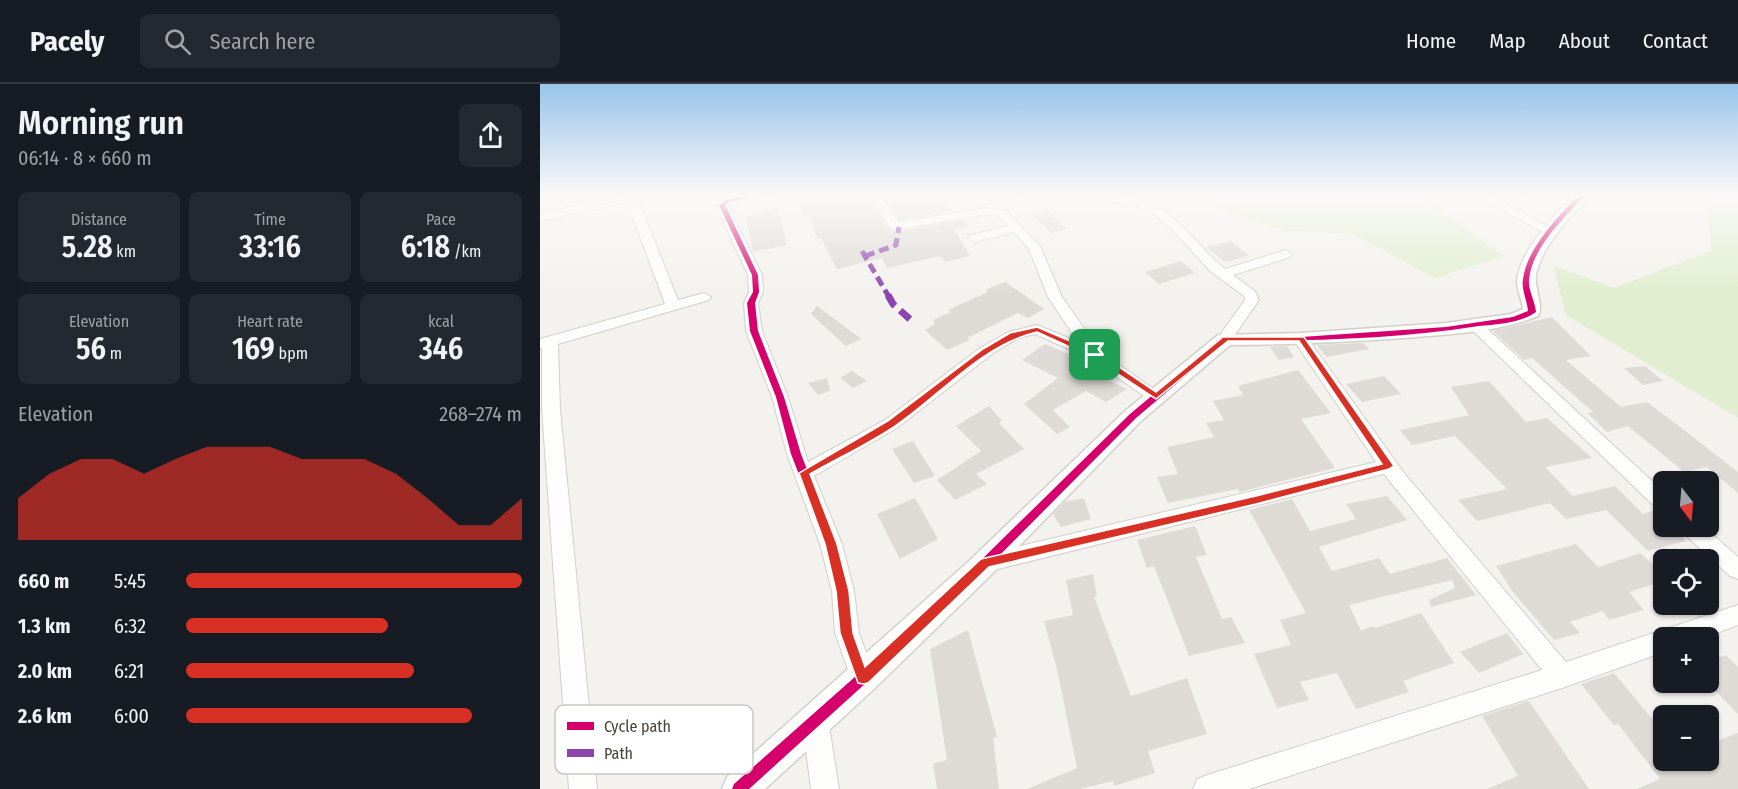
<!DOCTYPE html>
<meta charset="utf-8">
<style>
body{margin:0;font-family:"Fira Sans Condensed",sans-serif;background:#242831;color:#f1f3f6;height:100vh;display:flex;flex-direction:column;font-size:22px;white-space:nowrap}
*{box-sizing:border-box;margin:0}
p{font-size:20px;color:#9ea1a6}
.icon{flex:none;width:33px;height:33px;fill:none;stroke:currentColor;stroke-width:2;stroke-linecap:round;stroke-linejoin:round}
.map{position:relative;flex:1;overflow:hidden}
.drawer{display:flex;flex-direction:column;background:#171b24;width:540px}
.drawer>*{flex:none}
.needle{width:39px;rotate:164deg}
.controls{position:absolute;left:1113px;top:387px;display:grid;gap:12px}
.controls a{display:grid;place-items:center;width:66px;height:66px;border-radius:9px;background:#171b24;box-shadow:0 2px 4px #0004;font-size:30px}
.pin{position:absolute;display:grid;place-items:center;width:51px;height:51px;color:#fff;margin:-26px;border-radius:12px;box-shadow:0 3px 9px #0006}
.round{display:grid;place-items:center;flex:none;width:63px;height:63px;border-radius:9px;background:#242831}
.overview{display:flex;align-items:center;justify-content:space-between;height:102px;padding:0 18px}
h1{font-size:33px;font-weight:600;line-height:45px}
.stats{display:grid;grid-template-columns:repeat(3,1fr);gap:9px;height:102px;padding:6px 18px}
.stats div{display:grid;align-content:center;border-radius:9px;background:#242831;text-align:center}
.stats b{font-size:30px;font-weight:600}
.stats small{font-size:16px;font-weight:400}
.stats p{font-size:16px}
.chart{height:168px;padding:12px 18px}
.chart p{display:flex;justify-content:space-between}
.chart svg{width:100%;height:108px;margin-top:6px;fill:#d93025;opacity:.7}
ul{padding:0 18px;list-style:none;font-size:20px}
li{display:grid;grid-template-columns:96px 72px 1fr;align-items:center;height:45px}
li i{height:15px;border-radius:8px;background:#d93025}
header{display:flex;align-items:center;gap:36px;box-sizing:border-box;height:84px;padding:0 30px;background:#171b24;border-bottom:2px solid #363941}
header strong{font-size:28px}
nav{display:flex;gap:33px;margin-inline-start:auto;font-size:21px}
.search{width:420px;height:54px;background:#242831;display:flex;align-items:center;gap:15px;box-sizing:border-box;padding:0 21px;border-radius:9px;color:#9ea1a6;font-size:22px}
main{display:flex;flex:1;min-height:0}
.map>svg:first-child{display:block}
</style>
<header>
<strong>Pacely</strong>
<div class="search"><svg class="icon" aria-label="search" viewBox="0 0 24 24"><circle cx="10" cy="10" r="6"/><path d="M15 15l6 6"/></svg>Search here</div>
<nav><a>Home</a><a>Map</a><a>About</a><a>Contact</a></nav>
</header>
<main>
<section class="drawer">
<div class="overview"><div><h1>Morning run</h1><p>06:14 · 8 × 660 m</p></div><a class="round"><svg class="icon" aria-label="share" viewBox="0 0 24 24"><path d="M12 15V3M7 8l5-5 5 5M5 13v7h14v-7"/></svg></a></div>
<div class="stats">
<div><p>Distance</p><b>5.28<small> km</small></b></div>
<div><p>Time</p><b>33:16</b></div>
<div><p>Pace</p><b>6:18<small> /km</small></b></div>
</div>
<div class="stats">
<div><p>Elevation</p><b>56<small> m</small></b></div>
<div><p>Heart rate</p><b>169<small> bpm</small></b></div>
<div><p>kcal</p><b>346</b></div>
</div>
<div class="chart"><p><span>Elevation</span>268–274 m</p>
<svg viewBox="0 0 160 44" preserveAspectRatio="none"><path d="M0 44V27L10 17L20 11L30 11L40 17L50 11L60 6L70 6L80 6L90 11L100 11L110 11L120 17L130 27L140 38L150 38L160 27V44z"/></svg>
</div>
<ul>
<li><b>660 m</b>5:45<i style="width:100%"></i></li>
<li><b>1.3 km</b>6:32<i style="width:60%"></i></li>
<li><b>2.0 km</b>6:21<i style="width:68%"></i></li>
<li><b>2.6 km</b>6:00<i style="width:85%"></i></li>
</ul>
</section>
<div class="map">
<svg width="1198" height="705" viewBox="0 0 1198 705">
<rect width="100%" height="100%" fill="#f4f2ee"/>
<g fill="#e1eecf">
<path d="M 656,110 L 875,110 L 964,172 L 895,194 L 810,149 L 746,147 L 687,129 Z"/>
<path d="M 1175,110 L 1198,110 L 1198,334 L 1026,231 L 1013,181 L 1074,204 L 1171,167 L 1168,115 Z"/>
</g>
<g fill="#dedbd6">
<path d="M 255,110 L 326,110 L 349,146 L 354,148 L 423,136 L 430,143 L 414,145 L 430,172 L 405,178 L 400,172 L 347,184 L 342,174 L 297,185 L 281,154 L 277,155 L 269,130 L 264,131 Z"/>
<path d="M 343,110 L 394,110 L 413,127 L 359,136 Z"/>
<path d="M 238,125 L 247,161 L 213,168 L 206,132 Z"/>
<path d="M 508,127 L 527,145 L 511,149 L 492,131 Z"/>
<path d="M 691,157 L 709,172 L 685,178 L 666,163 Z"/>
<path d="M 641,177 L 655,189 L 619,200 L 605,188 Z"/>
<path d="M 465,198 L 504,225 L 488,234 L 478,229 L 427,254 L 430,256 L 407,266 L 385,246 L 395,240 L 393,236 L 411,228 L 408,226 L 448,208 L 445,206 Z"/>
<path d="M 277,222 L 321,255 L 306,262 L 271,230 Z"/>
<path d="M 1012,233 L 1051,272 L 1026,276 L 1081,323 L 1107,318 L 1135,339 L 1198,388 L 1198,409 L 1167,383 L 1144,388 L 1088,342 L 1067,348 L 1047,329 L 1053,328 L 992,274 L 984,276 L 953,247 Z"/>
<path d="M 823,259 L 829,265 L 786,273 L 777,261 Z"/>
<path d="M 505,260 L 533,272 L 529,275 L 558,285 L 555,290 L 587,305 L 566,318 L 546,307 L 513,326 L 530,343 L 517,350 L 484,320 L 518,294 L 482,276 Z"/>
<path d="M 747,262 L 754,273 L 739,276 L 730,263 Z"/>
<path d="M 1105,282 L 1123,297 L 1103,301 L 1084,284 Z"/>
<path d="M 758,286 L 791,329 L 761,335 L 795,384 L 699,408 L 698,405 L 628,419 L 617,393 L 638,390 L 627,363 L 674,353 L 666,339 L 684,336 L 673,317 L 703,311 L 698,302 Z"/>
<path d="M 312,287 L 327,297 L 313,304 L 300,294 Z"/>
<path d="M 844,292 L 861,310 L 822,318 L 806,300 Z"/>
<path d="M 287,294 L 290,307 L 278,311 L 268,299 Z"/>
<path d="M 949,297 L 986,338 L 1007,334 L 1052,374 L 1005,383 L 1033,412 L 1075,402 L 1103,430 L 1114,426 L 1124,435 L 1124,442 L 1131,442 L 1146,457 L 1108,467 L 1066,426 L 1026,435 L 1010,419 L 937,437 L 918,416 L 967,405 L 915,352 L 872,361 L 860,346 L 929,331 L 911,303 Z"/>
<path d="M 449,322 L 462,337 L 459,339 L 484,365 L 436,390 L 447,400 L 415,416 L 397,396 L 441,367 L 416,342 Z"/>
<path d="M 373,357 L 395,392 L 374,399 L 352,365 Z"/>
<path d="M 847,412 L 867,436 L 779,463 L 792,487 L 839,474 L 850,490 L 907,474 L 936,511 L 891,523 L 889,516 L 915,504 L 912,496 L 809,521 L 821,547 L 833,542 L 835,544 L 881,529 L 914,579 L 863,597 L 869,608 L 816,625 L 797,589 L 760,598 L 769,616 L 737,624 L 714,570 L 751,561 L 740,536 L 766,529 L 709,426 L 752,415 L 770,447 L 816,435 L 806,420 Z"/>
<path d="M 375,414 L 398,455 L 360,475 L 337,430 Z"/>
<path d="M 544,414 L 551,435 L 521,443 L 513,430 L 525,418 Z"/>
<path d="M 655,442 L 667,471 L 656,473 L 682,535 L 691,533 L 705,559 L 649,572 L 614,482 L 607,484 L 597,456 Z"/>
<path d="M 1036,460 L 1058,483 L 1100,469 L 1124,490 L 1124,497 L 1089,508 L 1104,526 L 1069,536 L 1063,527 L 1030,538 L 1040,549 L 1014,556 L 973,508 L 956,482 Z"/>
<path d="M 553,490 L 557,512 L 554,513 L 591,612 L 647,594 L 667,650 L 608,667 L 615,689 L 574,702 L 573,697 L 540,705 L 487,705 L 537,684 L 517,585 L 504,537 L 533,531 L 526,496 Z"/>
<path d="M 428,546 L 457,653 L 453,654 L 459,705 L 397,705 L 393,680 L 407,676 L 390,565 Z"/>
<path d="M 967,549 L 983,570 L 939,589 L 920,568 Z"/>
<path d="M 1186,571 L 1198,583 L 1198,630 L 1168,599 L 1168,578 Z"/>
<path d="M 1074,589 L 1118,642 L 1124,640 L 1124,676 L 1168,676 L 1168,660 L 1198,649 L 1198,705 L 1097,705 L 1120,695 L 1078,640 L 1074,641 L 1041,600 Z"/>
<path d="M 989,617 L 1049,705 L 947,705 L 978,692 L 942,632 Z"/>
</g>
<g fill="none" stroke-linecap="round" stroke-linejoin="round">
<defs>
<g id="minor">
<path d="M 84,110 L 96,110 L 138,216 L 164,209 L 171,213 L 169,216 L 18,260 L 20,325 L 57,705 L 29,705 L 2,325 L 2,264 L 0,265 L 0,255 L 125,220 L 87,118 L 0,137 L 0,129 L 85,112 Z"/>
<path d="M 207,110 L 231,110 L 229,112 L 188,122 L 222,191 L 223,208 L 218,219 L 222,247 L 248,313 L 268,378 L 345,336 L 440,264 L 468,248 L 497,241 L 538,258 L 508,213 L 489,165 L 474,148 L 434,158 L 428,154 L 430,151 L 469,142 L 458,132 L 446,130 L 355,146 L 351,145 L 328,110 L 340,110 L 358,138 L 446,124 L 466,127 L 501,164 L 522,213 L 561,268 L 624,312 L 622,316 L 610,316 L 549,274 L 495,250 L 478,254 L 452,270 L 357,344 L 274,392 L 302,460 L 314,507 L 319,549 L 335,594 L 332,602 L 323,606 L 314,602 L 295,549 L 292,507 L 280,460 L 247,370 L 232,313 L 206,247 L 204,219 L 209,208 L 208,191 L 176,121 L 184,115 Z"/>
<path d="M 545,110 C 595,110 618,116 652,152 C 663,163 673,176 685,185 L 746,166 L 752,170 L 751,173 L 693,191 L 715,207 L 719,216 L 690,258 L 680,258 L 677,255 L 705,216 L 704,212 L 670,187 L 631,144 L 609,126 L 599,122 L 551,113 Z"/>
<path d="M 931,110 L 946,110 L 1017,147 L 1015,150 L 1007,150 Z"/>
<path d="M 935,237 L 940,238 L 1124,408 L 1124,427 L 1117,425 L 930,244 L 928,241 Z"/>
<path d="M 761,250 L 766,252 L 864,389 L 1026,578 L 1198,521 L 1198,541 L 1164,554 L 1124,554 L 1124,568 L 1022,604 L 709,705 L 653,705 L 657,695 L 667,691 L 1002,586 L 844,390 L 446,488 L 438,485 L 435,479 L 438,473 L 446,470 L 836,378 L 753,255 Z"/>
<path d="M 1139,442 L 1163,442 L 1198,473 L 1198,495 L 1190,492 L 1142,448 Z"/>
<path d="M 275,622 L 284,626 L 288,635 L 299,705 L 271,705 L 262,635 L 266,626 Z"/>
</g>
<path id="tertiary" d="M 1035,110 L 1050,110 C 1031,135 1006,155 997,187 C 992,201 1005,222 998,232 C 957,249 908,250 864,254 C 805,258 748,261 690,261 L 601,337 L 448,494 L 334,605 L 225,705 L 182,705 L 187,693 L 428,478 L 585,327 L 678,251 L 761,249 L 906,239 L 971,230 L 983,225 C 982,216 977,206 977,197 C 979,168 1015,130 1035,110 Z"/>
</defs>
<use href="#minor" stroke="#d2d0cb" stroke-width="2"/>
<use href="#tertiary" stroke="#d2d0cb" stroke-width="3"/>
<use href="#minor" fill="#fdfdfc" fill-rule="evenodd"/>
<use href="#tertiary" fill="#fdfdfc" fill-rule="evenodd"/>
<g stroke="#8e44ad" stroke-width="5" stroke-dasharray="10 5" stroke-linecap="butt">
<path d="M 322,167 L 349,213"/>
<path d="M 325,172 L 356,161 L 359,143"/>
</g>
<path stroke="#8e44ad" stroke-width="7" stroke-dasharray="13 7" stroke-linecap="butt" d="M 348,211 L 353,220 L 373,238"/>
<defs>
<path id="cycleway" d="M 216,110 L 228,110 L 190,118 L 185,121 L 218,191 L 219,208 L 215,219 L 218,247 L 244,313 L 261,370 L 296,460 L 309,507 L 313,549 L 325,584 L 434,483 L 590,330 L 682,253 L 761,253 L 906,243 L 973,233 L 988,227 C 987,216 981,205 983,195 C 987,164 1019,131 1040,110 L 1046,110 C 1025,133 992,163 989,196 C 988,206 995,217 996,228 C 980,239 958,240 939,242 C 856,255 771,257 687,257 L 596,334 L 442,489 L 327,598 L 209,705 L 192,705 L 194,700 L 316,592 L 301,549 L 297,507 L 286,460 L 251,370 L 236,313 L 210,247 L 207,219 L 213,208 L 212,191 L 179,121 L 186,116 Z"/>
</defs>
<use href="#cycleway" stroke="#fff" stroke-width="4"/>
<use href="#cycleway" fill="#d6006c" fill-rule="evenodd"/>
</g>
<linearGradient id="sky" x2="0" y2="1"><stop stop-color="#98c4ec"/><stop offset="0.53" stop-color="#faf9f7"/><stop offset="1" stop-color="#faf9f7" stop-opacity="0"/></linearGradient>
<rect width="1198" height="209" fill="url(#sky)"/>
<path fill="#d93025" stroke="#fff" stroke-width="1.5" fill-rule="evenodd" d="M 497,243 L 558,269 L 616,308 L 683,253 L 764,253 L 854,382 L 849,385 L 716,420 L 449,483 L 328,599 L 323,600 L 318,599 L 300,549 L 296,507 L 285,460 L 259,389 L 348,337 L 443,265 L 470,249 ZM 497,248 L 552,273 L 616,315 L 688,257 L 759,257 L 842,380 L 716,412 L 441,475 L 325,583 L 313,549 L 309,507 L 297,460 L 270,390 C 298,374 328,360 355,342 C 401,311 441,261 497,248 Z"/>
<rect x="15" y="621" width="198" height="69" rx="9" fill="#fff" stroke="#c9c7c4" stroke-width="1.5"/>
<rect x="27" y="638" width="27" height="8" fill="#d6006c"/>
<rect x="27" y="665" width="27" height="8" fill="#8e44ad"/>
<g font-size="16" fill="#4b4439">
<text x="64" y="648">Cycle path</text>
<text x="64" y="675">Path</text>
</g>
</svg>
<div class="controls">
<a><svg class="needle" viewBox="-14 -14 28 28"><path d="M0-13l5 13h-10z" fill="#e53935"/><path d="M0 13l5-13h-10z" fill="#9ea1a6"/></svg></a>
<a><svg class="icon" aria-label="locate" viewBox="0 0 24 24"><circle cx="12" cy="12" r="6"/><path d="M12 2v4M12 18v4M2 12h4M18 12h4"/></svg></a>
<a>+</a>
<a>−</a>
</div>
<div class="pin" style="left:555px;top:271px;background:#1e9e55"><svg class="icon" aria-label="arrive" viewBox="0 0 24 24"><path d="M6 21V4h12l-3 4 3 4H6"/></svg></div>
</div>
</main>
